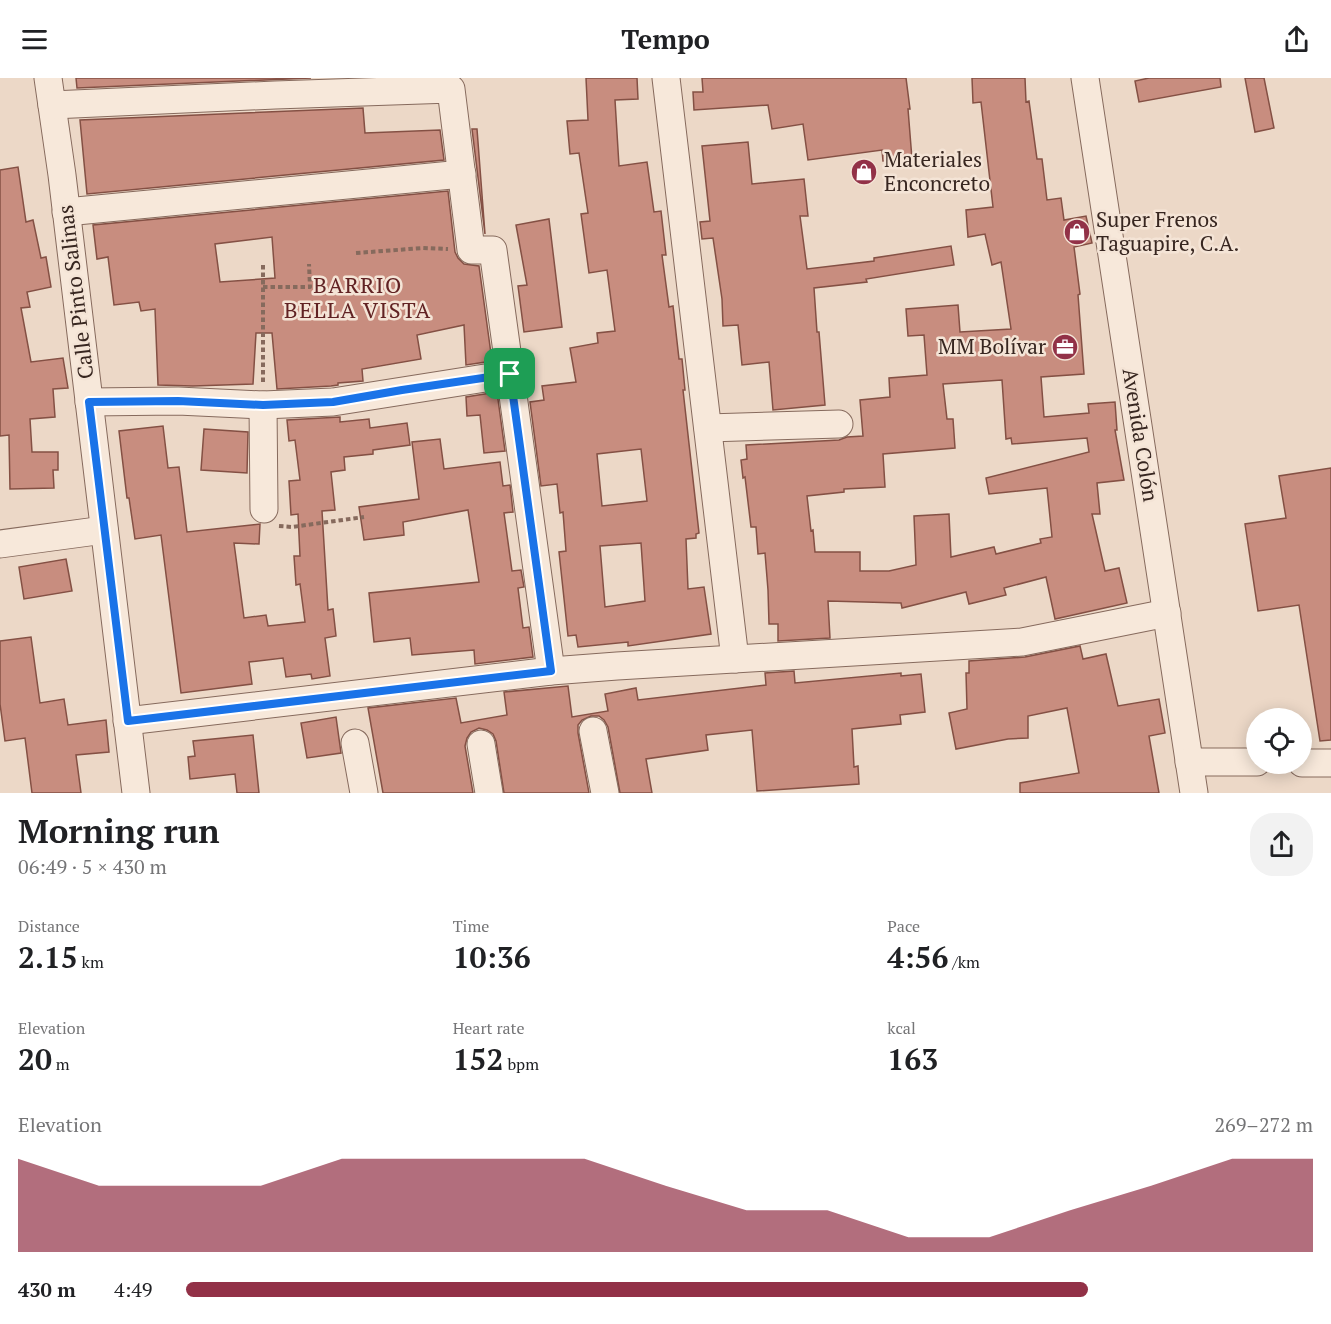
<!DOCTYPE html>
<meta charset="utf-8">
<style>
body{margin:0;font-family:"PT Serif",serif;background:#f2f2f2;color:#202124;height:100vh;display:flex;flex-direction:column;font-size:22px;white-space:nowrap}
*{box-sizing:border-box;margin:0}
p{font-size:20px;color:#757577}
.icon{flex:none;width:33px;height:33px;fill:none;stroke:currentColor;stroke-width:2;stroke-linecap:round;stroke-linejoin:round}
.map{position:relative;height:715px;overflow:hidden}
.details{display:flex;flex-direction:column;background:#fff;flex:1}
.details>*{flex:none}
.controls{position:absolute;left:1246px;top:630px;display:grid;gap:12px}
.controls a{display:grid;place-items:center;width:66px;height:66px;border-radius:50%;background:#fff;box-shadow:0 3px 15px #0003;font-size:30px}
.pin{position:absolute;display:grid;place-items:center;width:51px;height:51px;color:#fff;margin:-26px;border-radius:12px;box-shadow:0 3px 9px #0006}
.round{display:grid;place-items:center;flex:none;width:63px;height:63px;border-radius:24px;background:#f2f2f2}
.head{display:flex;align-items:center;justify-content:space-between;height:102px;padding:0 18px}
h1{font-size:33px;font-weight:700;line-height:45px}
.metrics{display:grid;grid-template-columns:repeat(3,1fr);gap:9px;height:102px;padding:6px 18px}
.metrics div{display:grid;align-content:center}
.metrics b{font-size:30px;font-weight:700}
.metrics small{font-size:16px;font-weight:400}
.metrics p{font-size:16px}
.chart{height:168px;padding:12px 18px}
.chart p{display:flex;justify-content:space-between}
.chart svg{width:100%;height:108px;margin-top:6px;fill:#923147;opacity:.7}
ul{padding:0 18px;list-style:none;font-size:20px}
li{display:grid;grid-template-columns:96px 72px 1fr;align-items:center;height:45px}
li i{height:15px;border-radius:8px;background:#923147}
header{display:flex;justify-content:space-between;align-items:center;height:78px;padding:0 18px;background:#fff;font-size:27px;font-weight:700}
.map>svg:first-child{display:block}
</style>
<header><svg class="icon" aria-label="menu" viewBox="0 0 24 24"><path d="M4 6h16M4 12h16M4 18h16"/></svg>Tempo<svg class="icon" aria-label="share" viewBox="0 0 24 24"><path d="M12 15V3M7 8l5-5 5 5M5 13v7h14v-7"/></svg></header>
<div class="map">
<svg width="1331" height="715" viewBox="0 0 1331 715">
<rect width="100%" height="100%" fill="#ecd8c7"/>
<g fill="#c88d7f" stroke="#845044" stroke-width="1.5" fill-rule="evenodd">
<path d="M 76,0 L 311,0 L 77,10 Z"/>
<path d="M 586,0 L 637,0 L 638,21 L 615,22 L 619,88 L 647,84 L 654,134 L 661,133 L 666,177 L 662,177 L 669,229 L 673,228 L 679,281 L 682,281 L 685,312 L 683,312 L 699,455 L 696,456 L 696,460 L 686,461 L 688,511 L 704,509 L 711,556 L 628,568 L 628,564 L 578,569 L 576,557 L 568,558 L 559,474 L 566,473 L 563,434 L 560,435 L 557,406 L 541,408 L 530,324 L 544,322 L 542,308 L 576,304 L 570,270 L 598,265 L 597,255 L 615,253 L 607,192 L 589,195 L 581,136 L 588,135 L 579,75 L 570,76 L 567,43 L 588,42 ZM 641,371 L 647,423 L 602,428 L 597,376 ZM 641,465 L 645,523 L 605,529 L 600,468 Z"/>
<path d="M 702,0 L 906,0 L 910,31 L 908,31 L 912,81 L 883,83 L 882,72 L 808,82 L 803,46 L 772,51 L 768,27 L 694,32 L 693,14 L 703,14 Z"/>
<path d="M 972,0 L 1025,0 L 1026,24 L 1029,23 L 1037,81 L 1042,81 L 1047,122 L 1061,120 L 1064,142 L 1086,138 L 1092,165 L 1074,169 L 1080,216 L 1078,217 L 1084,296 L 1041,299 L 1044,339 L 1089,335 L 1088,326 L 1115,324 L 1117,352 L 1115,352 L 1124,402 L 1097,405 L 1100,436 L 1092,436 L 1105,493 L 1119,490 L 1127,525 L 1055,541 L 1046,499 L 1004,510 L 1006,517 L 969,526 L 966,514 L 902,530 L 901,525 L 828,523 L 830,560 L 778,563 L 778,546 L 769,546 L 768,512 L 765,475 L 758,476 L 756,449 L 751,449 L 745,399 L 743,400 L 741,382 L 747,381 L 746,367 L 839,362 L 847,359 L 863,358 L 860,322 L 890,319 L 889,300 L 927,297 L 924,257 L 908,258 L 906,231 L 958,227 L 960,254 L 1011,251 L 1001,184 L 992,187 L 985,156 L 968,159 L 966,132 L 993,129 L 981,24 L 973,25 ZM 1002,302 L 1006,361 L 1011,360 L 1012,366 L 1087,360 L 1089,374 L 986,400 L 989,416 L 1047,410 L 1052,459 L 1040,461 L 1041,465 L 996,476 L 994,469 L 951,479 L 949,436 L 914,438 L 916,487 L 889,493 L 860,493 L 860,474 L 815,474 L 813,452 L 811,453 L 807,418 L 844,414 L 844,411 L 885,409 L 883,376 L 955,370 L 953,341 L 947,341 L 943,306 Z"/>
<path d="M 1149,0 L 1220,0 L 1221,9 L 1139,24 L 1135,3 Z"/>
<path d="M 1245,0 L 1264,0 L 1274,50 L 1255,54 Z"/>
<path d="M 363,30 L 365,55 L 440,52 L 444,82 L 87,116 L 80,42 Z"/>
<path d="M 472,51 L 477,51 L 485,156 Z"/>
<path d="M 748,64 L 752,106 L 804,101 L 808,138 L 800,138 L 807,191 L 874,183 L 874,180 L 951,168 L 954,187 L 866,201 L 867,204 L 814,210 L 817,254 L 819,254 L 825,327 L 773,332 L 769,284 L 742,287 L 738,247 L 723,248 L 722,221 L 713,160 L 702,161 L 700,144 L 710,143 L 702,68 Z"/>
<path d="M 18,89 L 26,144 L 33,142 L 41,180 L 46,179 L 51,209 L 27,214 L 30,229 L 21,230 L 31,284 L 63,280 L 68,310 L 53,311 L 55,339 L 30,341 L 32,374 L 58,374 L 58,392 L 53,392 L 54,410 L 10,411 L 9,357 L 0,358 L 0,92 Z"/>
<path d="M 448,113 L 455,174 L 458,180 L 464,186 L 479,188 L 492,283 L 466,287 L 464,247 L 417,257 L 421,281 L 362,291 L 363,303 L 338,305 L 338,307 L 331,308 L 277,311 L 272,255 L 256,255 L 253,306 L 193,308 L 158,307 L 155,231 L 141,233 L 139,224 L 114,227 L 108,179 L 97,181 L 93,147 ZM 272,159 L 275,200 L 220,204 L 215,166 Z"/>
<path d="M 549,141 L 562,249 L 524,254 L 518,208 L 527,207 L 516,147 Z"/>
<path d="M 497,314 L 505,373 L 484,375 L 480,337 L 467,338 L 466,319 Z"/>
<path d="M 340,339 L 340,344 L 369,341 L 370,350 L 407,345 L 410,367 L 373,372 L 373,376 L 344,379 L 345,392 L 331,394 L 335,432 L 322,433 L 328,532 L 333,531 L 336,558 L 325,560 L 330,598 L 312,601 L 311,596 L 286,599 L 283,580 L 249,584 L 252,606 L 181,615 L 161,457 L 135,461 L 129,420 L 127,420 L 119,353 L 163,348 L 168,390 L 179,389 L 187,454 L 260,446 L 259,466 L 234,465 L 244,540 L 266,537 L 268,548 L 305,544 L 300,506 L 296,507 L 294,478 L 300,478 L 298,436 L 291,437 L 289,403 L 300,402 L 295,362 L 289,363 L 287,342 Z"/>
<path d="M 204,351 L 248,354 L 247,395 L 201,392 Z"/>
<path d="M 440,361 L 444,391 L 500,384 L 503,408 L 510,407 L 513,434 L 504,435 L 512,493 L 521,492 L 524,509 L 518,510 L 523,550 L 529,549 L 533,579 L 475,586 L 474,572 L 412,577 L 410,560 L 374,564 L 369,515 L 479,504 L 468,432 L 403,444 L 404,457 L 364,462 L 359,429 L 419,421 L 412,364 Z"/>
<path d="M 1331,390 L 1331,662 L 1320,663 L 1299,527 L 1258,533 L 1245,446 L 1286,440 L 1279,398 Z"/>
<path d="M 66,481 L 72,513 L 24,521 L 19,489 Z"/>
<path d="M 31,559 L 40,625 L 64,621 L 68,647 L 106,642 L 109,674 L 76,677 L 81,715 L 32,715 L 25,660 L 5,663 L 0,626 L 0,563 Z"/>
<path d="M 1080,568 L 1083,581 L 1106,576 L 1118,628 L 1159,621 L 1165,655 L 1149,658 L 1159,715 L 1020,715 L 1020,705 L 1079,695 L 1067,630 L 1028,638 L 1028,660 L 1008,661 L 956,671 L 949,635 L 967,631 L 966,595 L 969,595 L 969,583 L 1025,579 Z"/>
<path d="M 794,593 L 795,605 L 901,595 L 901,598 L 921,596 L 925,634 L 900,637 L 901,646 L 852,651 L 854,689 L 858,688 L 859,706 L 757,713 L 752,652 L 706,657 L 708,672 L 646,681 L 652,715 L 620,715 L 608,649 L 604,642 L 599,638 L 591,638 L 582,642 L 578,647 L 578,655 L 589,715 L 504,715 L 496,663 L 493,656 L 487,652 L 479,650 L 471,654 L 467,660 L 465,668 L 473,715 L 383,715 L 368,630 L 456,620 L 461,645 L 507,637 L 504,614 L 568,608 L 572,639 L 608,633 L 605,616 L 636,610 L 638,622 L 766,607 L 765,595 Z"/>
<path d="M 336,639 L 341,675 L 307,680 L 301,645 Z"/>
<path d="M 253,657 L 259,715 L 237,715 L 235,696 L 190,701 L 188,679 L 195,678 L 193,663 Z"/>
</g>
<g fill="none" stroke-linecap="round" stroke-linejoin="round">
<defs>
<g id="minor">
<path d="M 48,0 L 62,97 L 136,715"/>
<path d="M 666,0 L 735,581"/>
<path d="M 1085,0 L 1194,715"/>
<path d="M 52,27 L 275,17 L 451,11 L 471,172 L 493,172 L 551,593"/>
<path d="M 66,134 L 462,96"/>
<path d="M 89,324 L 178,323 L 263,327 L 333,324 L 510,296"/>
<path d="M 263,327 L 264,431"/>
<path d="M 708,350 L 839,346"/>
<path d="M 0,466 L 104,452"/>
<path d="M 127,643 L 551,593 L 617,588 L 1022,564 L 1167,535"/>
<path d="M 593,653 L 605,715"/>
<path d="M 355,665 L 364,715"/>
<path d="M 481,666 L 489,715"/>
<path d="M 1189,684 L 1257,684"/>
<path d="M 1302,685 L 1331,685"/>
</g>
</defs>
<use href="#minor" stroke="#866a5d" stroke-width="29"/>
<g stroke="#866a5d" stroke-width="4" stroke-dasharray="4.5 3" stroke-linecap="butt">
<path d="M 356,175 L 423,170 L 448,171"/>
<path d="M 263,187 L 263,305"/>
<path d="M 263,209 L 310,209 L 309,186"/>
<path d="M 279,448 L 292,449 L 364,439"/>
</g>
<use href="#minor" stroke="#f7e8da" stroke-width="27"/>
</g>
<g fill="none" stroke-linecap="round" stroke-linejoin="round">
<defs>
<path id="route" d="M 510,296 L 551,593 L 128,643 L 89,324 L 178,323 L 263,327 L 333,324 L 402,312 Z"/>
</defs>
<use href="#route" stroke="#fff" stroke-width="12"/>
<use href="#route" stroke="#1a73e8" stroke-width="8"/>
</g>
<defs>
<symbol id="shop-disc" viewBox="-11 -11 22 22"><circle r="9.5" fill="#923147" stroke="#f4e4d6"/><path d="M-5-2.5h2.3a2.7 3.5 0 0 1 5.4 0H5L5.5 6h-11ZM-1.5-2.5h3a1.5 2.3 0 0 0-3 0Z" fill="#fff"/></symbol>
<symbol id="office-disc" viewBox="-11 -11 22 22"><circle r="9.5" fill="#923147" stroke="#f4e4d6"/><path d="M-6-3h4V-5.5h4V-3h4V5H-6ZM-1-4.5V-3h2v-1.5ZM-6 0V1H6V0Z" fill="#fff"/></symbol>
</defs>
<g fill-rule="evenodd">
<use href="#shop-disc" x="849" y="79" width="30" height="30"/>
<use href="#shop-disc" x="1062" y="139" width="30" height="30"/>
<use href="#office-disc" x="1050" y="254" width="30" height="30"/>
</g>
<g text-anchor="middle" stroke-width="5" stroke-linejoin="round" paint-order="stroke">
<g font-size="21" fill="#372620" stroke="#f4e4d6" text-anchor="start">
<text x="884" y="89">Materiales<tspan x="884" dy="24">Enconcreto</tspan></text>
<text x="1096" y="149">Super Frenos<tspan x="1096" dy="24">Taguapire, C.A.</tspan></text>
<text x="1046" y="276" text-anchor="end">MM Bolívar</text>
</g>
<g font-size="21" fill="#372620" stroke="#f4e4d6">
<text transform="translate(76 214) rotate(-97)" y="7">Calle Pinto Salinas</text>
<text transform="translate(1140 357) rotate(81)" y="7">Avenida Colón</text>
</g>
<g font-size="22" letter-spacing="1.5" fill="#612223" stroke="#f4e4d6">
<text x="358" y="215">BARRIO<tspan x="358" dy="25">BELLA VISTA</tspan></text>
</g>
</g>
</svg>
<div class="controls">
<a><svg class="icon" aria-label="locate" viewBox="0 0 24 24"><circle cx="12" cy="12" r="6"/><path d="M12 2v4M12 18v4M2 12h4M18 12h4"/></svg></a>
</div>
<div class="pin" style="left:510px;top:296px;background:#1e9e55"><svg class="icon" aria-label="arrive" viewBox="0 0 24 24"><path d="M6 21V4h12l-3 4 3 4H6"/></svg></div>
</div>
<section class="details">
<div class="head"><div><h1>Morning run</h1><p>06:49 · 5 × 430 m</p></div><a class="round"><svg class="icon" aria-label="share" viewBox="0 0 24 24"><path d="M12 15V3M7 8l5-5 5 5M5 13v7h14v-7"/></svg></a></div>
<div class="metrics">
<div><p>Distance</p><b>2.15<small> km</small></b></div>
<div><p>Time</p><b>10:36</b></div>
<div><p>Pace</p><b>4:56<small> /km</small></b></div>
</div>
<div class="metrics">
<div><p>Elevation</p><b>20<small> m</small></b></div>
<div><p>Heart rate</p><b>152<small> bpm</small></b></div>
<div><p>kcal</p><b>163</b></div>
</div>
<div class="chart"><p><span>Elevation</span>269–272 m</p>
<svg viewBox="0 0 160 44" preserveAspectRatio="none"><path d="M0 44V6L10 17L20 17L30 17L40 6L50 6L60 6L70 6L80 17L90 27L100 27L110 38L120 38L130 27L140 17L150 6L160 6V44z"/></svg>
</div>
<ul>
<li><b>430 m</b>4:49<i style="width:80%"></i></li>
</ul>
</section>
